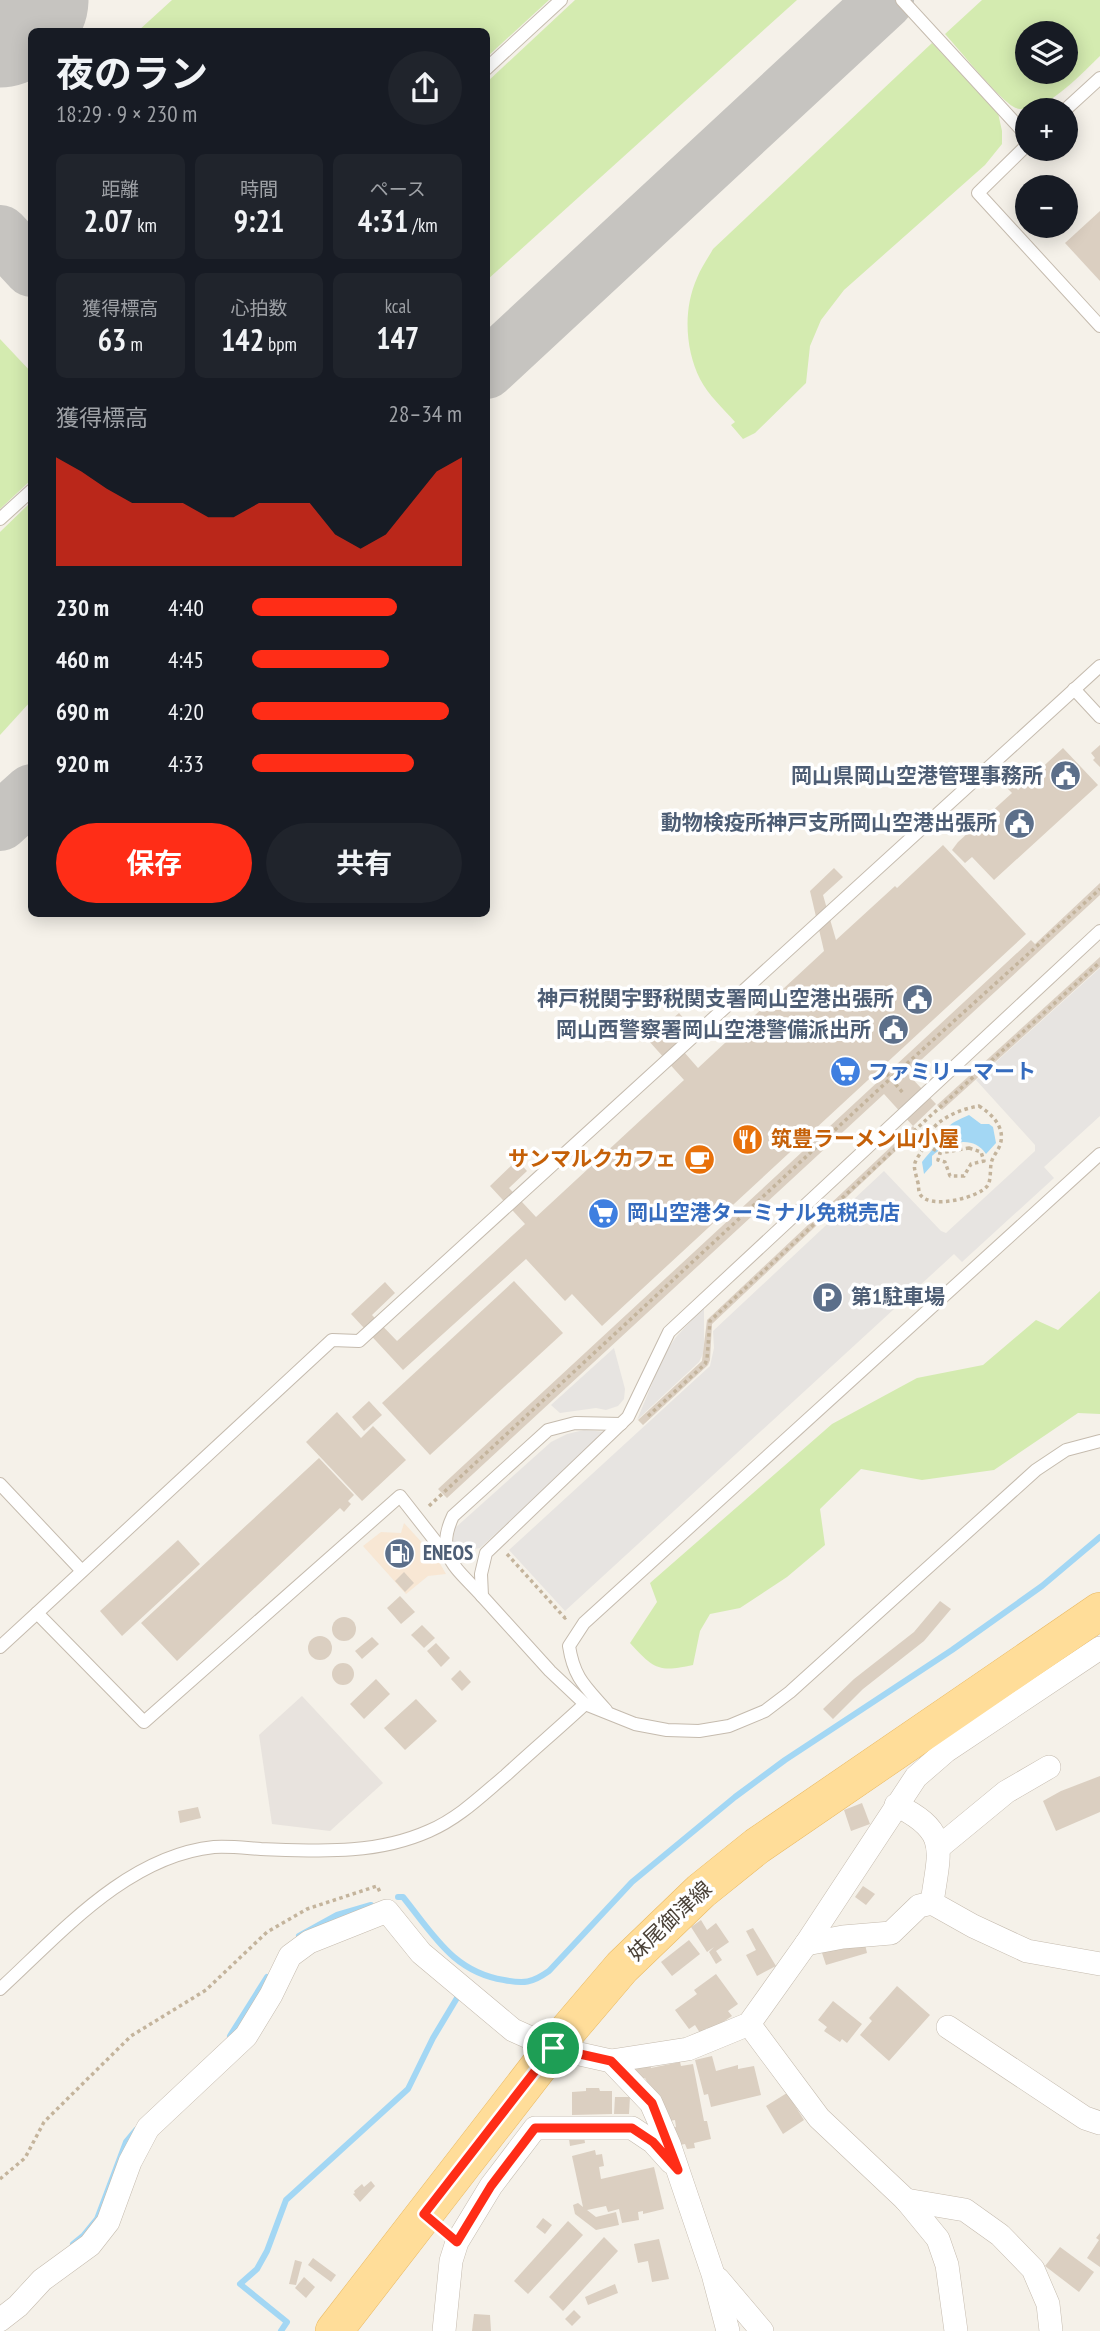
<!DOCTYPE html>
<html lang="ja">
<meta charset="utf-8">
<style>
body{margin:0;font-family:"PT Sans Narrow","Noto Sans JP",sans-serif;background:#20242c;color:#f1f3f6;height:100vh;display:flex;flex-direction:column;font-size:26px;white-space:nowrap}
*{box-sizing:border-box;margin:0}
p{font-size:23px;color:#9ea1a6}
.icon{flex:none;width:38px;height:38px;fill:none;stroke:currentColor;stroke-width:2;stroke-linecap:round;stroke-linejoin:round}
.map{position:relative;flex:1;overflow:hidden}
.panel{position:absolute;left:28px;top:28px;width:462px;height:889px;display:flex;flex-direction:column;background:#171b24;border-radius:10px;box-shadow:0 4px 18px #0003}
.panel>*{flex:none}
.tools{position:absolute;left:1015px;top:21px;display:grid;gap:14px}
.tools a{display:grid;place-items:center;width:63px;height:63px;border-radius:50%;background:#171b24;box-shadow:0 4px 18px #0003;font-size:35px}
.pin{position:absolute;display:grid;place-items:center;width:60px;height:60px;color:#fff;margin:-30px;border:4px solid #fff;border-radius:50%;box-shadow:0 2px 7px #0007}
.round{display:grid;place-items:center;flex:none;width:74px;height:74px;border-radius:37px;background:#20242c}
.overview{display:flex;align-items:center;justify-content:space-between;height:119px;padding:0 28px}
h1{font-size:38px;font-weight:700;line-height:52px}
.figures{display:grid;grid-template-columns:repeat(3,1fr);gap:10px;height:119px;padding:7px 28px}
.figures div{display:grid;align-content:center;border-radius:10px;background:#20242c;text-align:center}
.figures b{font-size:30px;font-weight:700}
.figures small{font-size:19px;font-weight:400}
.figures p{font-size:19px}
.chart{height:196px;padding:14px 28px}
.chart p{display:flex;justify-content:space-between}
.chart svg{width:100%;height:126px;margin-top:7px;fill:#ff2d17;opacity:.7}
.action{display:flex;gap:14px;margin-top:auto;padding:14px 28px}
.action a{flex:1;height:80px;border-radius:42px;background:#ff2d17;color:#fff;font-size:28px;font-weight:700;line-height:80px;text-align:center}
.action a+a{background:#20242c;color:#f1f3f6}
ul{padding:0 28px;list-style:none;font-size:23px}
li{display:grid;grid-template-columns:112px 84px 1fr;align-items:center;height:52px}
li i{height:18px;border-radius:9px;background:#ff2d17}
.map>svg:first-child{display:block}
</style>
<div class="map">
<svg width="1100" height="2331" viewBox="0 0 1100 2331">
<rect width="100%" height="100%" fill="#f5f1e9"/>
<path fill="#f8e7d4" d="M 404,1523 L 438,1560 L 446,1574 L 428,1576 L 406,1594 L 363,1546 L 381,1532 L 401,1533 Z"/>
<path fill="#e8e3de" d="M 302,1696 L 383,1783 L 330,1831 L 272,1824 L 259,1735 Z"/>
<g fill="#d4ebb0" fill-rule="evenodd">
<path d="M 172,0 L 549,0 L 487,57 L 486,32 L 138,31 Z"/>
<path d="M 575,0 L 797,0 L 487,280 L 487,82 Z"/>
<path d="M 982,0 L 1100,0 L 1100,56 C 1083,72 1042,118 1016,108 C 1001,102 959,49 945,34 ZM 1027,33 L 1066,33 L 1066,72 L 1027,72 Z"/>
<path d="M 932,43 L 998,113 L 1002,131 L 1002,144 L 985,165 L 844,290 L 821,320 L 810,346 L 806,383 L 755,433 L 743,439 L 731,425 L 735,422 C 723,408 708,395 700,379 C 685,349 683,309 697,278 C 701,268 708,258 713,249 Z"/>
<path d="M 0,339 L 32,373 L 31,480 L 0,509 Z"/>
<path d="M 31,502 L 31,701 L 0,735 L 0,532 Z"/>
<path d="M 1100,1291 L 1100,1414 L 1078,1413 L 994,1470 L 922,1480 L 861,1469 L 820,1509 L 825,1545 L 787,1577 L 740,1608 L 710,1614 L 700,1631 L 693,1665 C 658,1673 653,1668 630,1643 L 657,1602 L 650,1583 L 832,1424 L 917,1378 L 983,1365 L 1036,1320 L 1058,1330 Z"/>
</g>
<g fill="#e7e4e1">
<path d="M 1100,968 L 1100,1116 L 1044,1167 L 1054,1178 L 962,1262 L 954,1254 L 565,1611 L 509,1550 L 710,1366 L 714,1348 L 713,1331 L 884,1171 L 941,1231 L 946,1233 L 1035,1151 L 1035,1145 L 976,1080 Z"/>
<path d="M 704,1307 L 704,1344 L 703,1354 L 699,1362 L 637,1420 L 664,1355 L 676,1337 Z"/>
<path d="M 614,1348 L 625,1389 L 624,1399 L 618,1406 L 606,1410 L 596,1408 L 560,1413 L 551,1405 Z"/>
<path d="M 584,1430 L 607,1432 L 480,1548 L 454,1553 L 453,1541 L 455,1528 L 551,1442 L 567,1434 Z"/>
</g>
<path fill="#a3d7f4" d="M 969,1115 L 981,1124 L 989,1124 L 993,1127 L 996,1143 L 986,1154 C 973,1134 947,1142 932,1156 L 932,1165 L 924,1174 L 922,1162 C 926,1156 932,1151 936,1145 C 948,1125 947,1125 969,1115 Z"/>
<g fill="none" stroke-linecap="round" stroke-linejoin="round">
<g stroke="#a3d7f4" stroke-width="6">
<path d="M 398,1897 L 403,1897 C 433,1934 453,1972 504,1980 C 524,1984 532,1983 549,1971 L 632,1882 L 735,1797 L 785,1760 L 952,1650 L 1042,1586 L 1100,1537"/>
<path d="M 299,1936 L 337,1915 L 371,1905"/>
<path d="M 230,2036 L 267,1977"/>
<path d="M 73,2244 L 84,2235 L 97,2219 L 126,2142 L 136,2130"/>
<path d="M 281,2331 L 287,2322 L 240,2284 L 257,2269 L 267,2251 L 286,2200 L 408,2089 L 433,2038 L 457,1998"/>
</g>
<g stroke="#c6c4c0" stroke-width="58">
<path d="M 0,234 L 32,268"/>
<path d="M 486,370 L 885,0"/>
<path d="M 0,822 L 32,793"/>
</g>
<path stroke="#c6c4c0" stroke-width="145" d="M 0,15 L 16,0"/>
</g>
<g fill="#dbcfc1">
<path d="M 1100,211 L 1100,281 L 1065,243 Z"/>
<path d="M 1100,745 L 1100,767 L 1093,760 L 1095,758 L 1091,753 Z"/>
<path d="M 1063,748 L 1098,785 L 994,880 L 972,857 L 965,863 L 952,850 L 958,842 L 1012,793 L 1008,789 L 1013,784 L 1018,790 Z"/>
<path d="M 943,845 L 1026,934 L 602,1326 L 572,1294 L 565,1301 L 526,1259 L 403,1370 L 351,1314 L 385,1282 L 395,1293 L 372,1315 L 397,1341 L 525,1224 L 490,1186 L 517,1160 L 527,1171 L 509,1188 L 536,1217 L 684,1080 L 648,1040 L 679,1013 L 687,1022 L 670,1036 L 698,1068 L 824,951 L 810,891 L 834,868 L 843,877 L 823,895 L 836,940 L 895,886 L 897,888 Z"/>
<path d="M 1100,883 L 1100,895 L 907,1073 L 936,1104 L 913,1126 L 884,1094 L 447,1498 L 438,1489 L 1031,940 L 1035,944 Z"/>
<path d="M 1100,957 L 1100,967 L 942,1110 L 937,1105 Z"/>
<path d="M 913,1126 L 917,1131 L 712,1324 L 710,1360 L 708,1365 L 643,1425 L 638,1420 L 702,1361 L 707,1320 Z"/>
<path d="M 514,1281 L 563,1333 L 430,1455 L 382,1403 Z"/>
<path d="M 369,1401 L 382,1415 L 364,1431 L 352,1417 Z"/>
<path d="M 337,1412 L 361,1438 L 373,1426 L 406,1460 L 362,1501 L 306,1442 Z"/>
<path d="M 319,1458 L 354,1495 L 348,1501 L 351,1504 L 344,1512 L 340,1508 L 177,1661 L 141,1623 Z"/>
<path d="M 178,1540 L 200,1564 L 122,1636 L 100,1611 Z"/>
<path d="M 404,1572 L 414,1583 L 405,1592 L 395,1581 Z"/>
<path d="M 400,1596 L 415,1612 L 401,1624 L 387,1608 Z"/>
<path d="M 940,1601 L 951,1609 L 924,1641 L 863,1689 L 833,1719 L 823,1709 L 854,1679 L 914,1632 Z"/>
<circle cx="344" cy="1629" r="12"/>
<path d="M 422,1625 L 435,1638 L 424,1648 L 411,1635 Z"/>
<circle cx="320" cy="1648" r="12"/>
<path d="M 372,1637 L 379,1644 L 362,1659 L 355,1651 Z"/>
<path d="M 436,1643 L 450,1658 L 441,1667 L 427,1651 Z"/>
<circle cx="343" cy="1674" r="11"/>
<path d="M 460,1670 L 471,1682 L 462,1691 L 451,1679 Z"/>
<path d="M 376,1679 L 390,1694 L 364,1719 L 350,1704 Z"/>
<path d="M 416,1699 L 437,1721 L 405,1750 L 384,1728 Z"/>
<path d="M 1100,1776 L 1100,1812 L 1056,1831 L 1043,1801 L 1061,1791 Z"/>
<path d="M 862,1803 L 870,1824 L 851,1831 L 844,1810 Z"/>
<path d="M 198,1807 L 201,1818 L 180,1823 L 178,1811 Z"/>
<path d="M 863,1886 L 875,1894 L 866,1905 L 855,1897 Z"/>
<path d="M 701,1920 L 707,1930 L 716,1923 L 729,1942 L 716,1951 L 722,1960 L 716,1964 L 709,1952 L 714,1947 L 707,1952 L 691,1927 Z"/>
<path d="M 753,1928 L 776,1966 L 757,1976 L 746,1955 L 756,1950 L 746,1931 Z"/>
<path d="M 689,1940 L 700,1954 L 672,1976 L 661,1962 Z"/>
<path d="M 864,1940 L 867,1953 L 826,1965 L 820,1947 Z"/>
<path d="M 716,1974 L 738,2004 L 728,2011 L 732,2016 L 710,2031 L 707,2028 L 700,2033 L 695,2025 L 689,2029 L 675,2010 L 697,1994 L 694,1990 Z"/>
<path d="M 897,1986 L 930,2015 L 889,2061 L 860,2035 L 872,2021 L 869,2018 Z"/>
<path d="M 833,2001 L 862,2024 L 847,2043 L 842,2039 L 840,2042 L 824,2031 L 827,2027 L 818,2020 Z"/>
<path d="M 712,2056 L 716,2071 L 738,2065 L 738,2069 L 754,2066 L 761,2095 L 711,2107 L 708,2094 L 704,2095 L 695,2060 Z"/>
<path d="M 680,2062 L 681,2066 L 693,2064 L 704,2121 L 707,2121 L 711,2139 L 694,2143 L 695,2148 L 687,2149 L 685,2144 L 675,2146 L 671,2128 L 676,2127 L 675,2120 L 669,2121 L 645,2078 L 641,2079 L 633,2067 L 650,2063 L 651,2068 Z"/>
<path d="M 586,2088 L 599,2088 L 600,2091 L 612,2091 L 612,2114 L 572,2115 L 572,2092 L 586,2091 Z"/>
<path d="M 787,2093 L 804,2120 L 783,2134 L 766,2106 Z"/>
<path d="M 615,2097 L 630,2097 L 629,2114 L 614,2114 Z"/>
<path d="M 584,2136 L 585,2143 L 570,2146 L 569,2139 Z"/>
<path d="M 595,2150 L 596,2155 L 602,2154 L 604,2166 L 599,2167 L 601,2179 L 654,2167 L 664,2209 L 643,2214 L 643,2211 L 638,2212 L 639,2220 L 622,2223 L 619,2209 L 608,2212 L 606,2206 L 587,2210 L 596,2217 L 616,2212 L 619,2225 L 596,2230 L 575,2214 L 573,2205 L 578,2203 L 583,2207 L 572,2156 Z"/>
<path d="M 371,2181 L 375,2186 L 360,2202 L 353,2194 L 355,2193 L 354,2191 L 362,2184 L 364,2187 Z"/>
<path d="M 543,2218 L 552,2225 L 545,2234 L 536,2227 Z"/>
<path d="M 568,2221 L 583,2235 L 528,2294 L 514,2281 Z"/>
<path d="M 1100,2233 L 1100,2267 L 1087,2258 L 1099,2240 L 1096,2238 Z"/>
<path d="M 604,2237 L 618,2251 L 563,2311 L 549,2297 Z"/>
<path d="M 659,2239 L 669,2279 L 652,2282 L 648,2261 L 638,2263 L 634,2244 Z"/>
<path d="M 1060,2247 L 1094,2272 L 1079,2292 L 1045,2266 Z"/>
<path d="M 313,2258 L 336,2275 L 331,2282 L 308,2265 Z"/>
<path d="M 295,2260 L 302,2262 L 296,2285 L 289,2284 Z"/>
<path d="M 304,2277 L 315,2287 L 306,2298 L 295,2288 Z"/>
<path d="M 615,2284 L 618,2293 L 588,2305 L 585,2297 Z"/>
<path d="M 574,2310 L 581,2317 L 572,2326 L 565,2319 Z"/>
<path d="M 474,2314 L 490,2315 L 491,2331 L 472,2331 Z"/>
</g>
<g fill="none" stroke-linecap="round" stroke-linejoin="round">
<defs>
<g id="lane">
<path d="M 902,0 L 1027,136"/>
<path d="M 486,69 L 561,0"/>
<path d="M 1065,110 L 1100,78"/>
<path d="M 1027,145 L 978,193 L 1100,326"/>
<path d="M 0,519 L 32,490"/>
<path d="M 1074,689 L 1100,717"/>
<path d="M 1100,931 L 669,1332 L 628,1417 L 486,1553 L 481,1574 L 482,1596 L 550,1671 L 585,1704 L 635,1724 L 667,1730 L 699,1731 L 729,1726 L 765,1711 L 790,1692 L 1036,1470 L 1066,1450 L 1100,1441"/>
<path d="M 0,1484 L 82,1571"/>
<path d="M 482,1596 C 457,1568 434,1556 453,1516 L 548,1430 L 575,1423 L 621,1424"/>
<path d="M 37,1613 L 332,1340 L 359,1341 L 1100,666"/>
<path d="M 0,1647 L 37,1613 L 144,1722 L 400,1496 L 447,1556"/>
<path d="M 606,1710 C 585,1686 574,1678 569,1646 L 584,1623 L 1100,1154"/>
<path d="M 0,1989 C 60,1934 127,1856 214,1847 C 229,1846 246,1848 261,1849 C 319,1851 375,1855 429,1831 C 459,1818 481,1796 506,1775 C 532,1751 559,1728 585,1704"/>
</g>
<g id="street">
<path d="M 896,1805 C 951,1832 939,1851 932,1903 L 973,1926 L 1027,1951 L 1100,1964"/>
<path d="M 938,1848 L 1006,1792 L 1049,1767"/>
<path d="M 806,1944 L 843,1937 L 891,1933 L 919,1906 L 932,1903"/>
<path d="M 749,2024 L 819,2118 L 906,2200 L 938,2239 L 947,2265 L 956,2331"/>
<path d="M 948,2027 L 1085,2118 L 1100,2123"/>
<path d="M 611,2061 L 688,2049 L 749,2024 L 806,1944 L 916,1777 L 946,1751 L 1100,1648"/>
<path d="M 906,2200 L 965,2210 L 1000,2235 L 1033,2269 L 1048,2304 L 1051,2331"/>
<path d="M 718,2279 L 762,2331"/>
<path d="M 0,2320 L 18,2306 L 42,2280 L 90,2245 L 108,2222 L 130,2162 L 148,2128 L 246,2036 L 271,1995 L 290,1956 L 309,1942 L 387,1911 L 421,1953 L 513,2030 L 553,2048 L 611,2061 L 651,2103 L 669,2144 L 713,2274 L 728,2331"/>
<path d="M 444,2331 L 451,2261 L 457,2242 L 491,2186 L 535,2128 L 632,2128 L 653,2142 L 671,2162"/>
</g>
<path id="primary" d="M 334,2331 L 553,2048 L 622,1967 L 701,1891 L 757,1846 L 1100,1611"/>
</defs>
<use href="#lane" stroke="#c5bbae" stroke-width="14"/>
<use href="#street" stroke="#c5bbae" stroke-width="24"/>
<use href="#primary" stroke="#eaba63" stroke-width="38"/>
<g stroke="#c4b49c" stroke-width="3.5" stroke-dasharray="3.5 3.5" stroke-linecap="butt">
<path d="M 882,1068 L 903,1093"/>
<path d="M 979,1106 C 992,1114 1006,1128 1000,1145 C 998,1151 992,1157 991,1164 C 990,1171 991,1179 988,1185 C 980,1198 928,1210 920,1194 C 918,1190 919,1187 918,1183 C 913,1163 912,1166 923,1149 C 927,1144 926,1139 929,1134 C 938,1118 961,1109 979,1106 Z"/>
<path d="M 927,1145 L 940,1153"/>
<path d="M 969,1148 L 981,1152 L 984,1161 L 971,1164 L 964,1176 L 950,1176 L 945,1162 L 938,1160 L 940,1153 Z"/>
<path d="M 648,1416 L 705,1364 L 707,1359 L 710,1321 L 927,1119 L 1100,962"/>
<path d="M 429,1506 L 891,1078 L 1100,889"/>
<path d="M 507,1554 L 565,1618 L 568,1615"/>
<path d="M 0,2179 L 25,2158 L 44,2122 L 131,2036 L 206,1990 L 267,1932 L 307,1909 L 377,1886 L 380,1892"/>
</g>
<use href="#lane" stroke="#fff" stroke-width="12"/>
<use href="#street" stroke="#fff" stroke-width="23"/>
<use href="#primary" stroke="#fd9" stroke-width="37"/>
</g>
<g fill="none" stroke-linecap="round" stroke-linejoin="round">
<defs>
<path id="route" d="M 553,2048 L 611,2061 L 652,2103 L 678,2170 L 653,2142 L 632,2128 L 535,2128 L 491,2186 L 457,2242 L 424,2214 Z"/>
</defs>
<use href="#route" stroke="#fff" stroke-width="14"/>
<use href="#route" stroke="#ff2d17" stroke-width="9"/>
</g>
<defs>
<symbol id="civic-disc" viewBox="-11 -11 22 22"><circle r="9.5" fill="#5c6f8a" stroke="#fff"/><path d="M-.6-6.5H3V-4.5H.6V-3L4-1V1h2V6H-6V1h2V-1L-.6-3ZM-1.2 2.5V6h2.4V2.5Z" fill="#fff"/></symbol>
<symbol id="supermarket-disc" viewBox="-11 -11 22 22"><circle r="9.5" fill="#3f7fe0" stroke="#fff"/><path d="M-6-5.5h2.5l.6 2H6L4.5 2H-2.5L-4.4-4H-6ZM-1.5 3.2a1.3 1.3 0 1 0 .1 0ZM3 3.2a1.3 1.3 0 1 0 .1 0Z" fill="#fff"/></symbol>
<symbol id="restaurant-disc" viewBox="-11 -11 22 22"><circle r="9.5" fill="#e8710a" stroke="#fff"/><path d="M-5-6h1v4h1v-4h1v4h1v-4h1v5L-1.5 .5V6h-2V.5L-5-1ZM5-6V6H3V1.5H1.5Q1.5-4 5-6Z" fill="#fff"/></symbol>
<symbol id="cafe-disc" viewBox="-11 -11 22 22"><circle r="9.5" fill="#e8710a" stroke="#fff"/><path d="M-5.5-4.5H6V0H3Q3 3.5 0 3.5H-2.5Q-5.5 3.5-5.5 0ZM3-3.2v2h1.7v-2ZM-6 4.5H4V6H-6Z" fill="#fff"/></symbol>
<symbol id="parking-disc" viewBox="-11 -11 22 22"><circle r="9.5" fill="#5c6f8a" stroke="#fff"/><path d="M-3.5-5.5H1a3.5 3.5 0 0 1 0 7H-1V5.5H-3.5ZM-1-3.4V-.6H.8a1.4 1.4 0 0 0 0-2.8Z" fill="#fff"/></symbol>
<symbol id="fuel-disc" viewBox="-11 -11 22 22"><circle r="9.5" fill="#5c6f8a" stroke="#fff"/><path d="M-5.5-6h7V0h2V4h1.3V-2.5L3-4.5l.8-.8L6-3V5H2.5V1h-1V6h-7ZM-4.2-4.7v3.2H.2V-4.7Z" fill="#fff"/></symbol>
</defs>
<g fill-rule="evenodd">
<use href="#civic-disc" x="1048" y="758" width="35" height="35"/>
<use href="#civic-disc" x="1002" y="806" width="35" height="35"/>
<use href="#civic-disc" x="900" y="982" width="35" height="35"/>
<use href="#civic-disc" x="876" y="1012" width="35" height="35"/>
<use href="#supermarket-disc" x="828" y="1054" width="35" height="35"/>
<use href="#restaurant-disc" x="730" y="1122" width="35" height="35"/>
<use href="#cafe-disc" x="682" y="1142" width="35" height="35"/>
<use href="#supermarket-disc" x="586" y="1196" width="35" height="35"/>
<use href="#parking-disc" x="810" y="1280" width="35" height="35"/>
<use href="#fuel-disc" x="382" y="1536" width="35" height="35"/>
</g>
<g text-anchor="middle" stroke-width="7" stroke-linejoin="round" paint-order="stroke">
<g font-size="21" font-weight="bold" fill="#4e5e75" stroke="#fff" text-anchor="end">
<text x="1043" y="783">岡山県岡山空港管理事務所</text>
<text x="997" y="830">動物検疫所神戸支所岡山空港出張所</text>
<text x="894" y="1006">神戸税関宇野税関支署岡山空港出張所</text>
<text x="871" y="1037">岡山西警察署岡山空港警備派出所</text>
<text x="851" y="1304" text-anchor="start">第1駐車場</text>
<text x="423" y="1560" text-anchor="start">ENEOS</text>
</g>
<g font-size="21" font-weight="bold" fill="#366cbe" stroke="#fff" text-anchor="start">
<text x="868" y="1079">ファミリーマート</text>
<text x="627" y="1220">岡山空港ターミナル免税売店</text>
</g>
<g font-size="21" font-weight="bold" fill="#c56008" stroke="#fff" text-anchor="start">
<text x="771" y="1146">筑豊ラーメン山小屋</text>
<text x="676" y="1166" text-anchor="end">サンマルクカフェ</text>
</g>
<g font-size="21" fill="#4a4137" stroke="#fff">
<text transform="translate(670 1921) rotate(-43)" y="7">妹尾御津線</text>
</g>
</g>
</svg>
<div class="tools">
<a><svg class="icon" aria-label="layers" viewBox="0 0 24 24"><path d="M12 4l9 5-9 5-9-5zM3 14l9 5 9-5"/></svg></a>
<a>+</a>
<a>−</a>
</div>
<div class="pin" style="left:553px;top:2048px;background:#1e9e55"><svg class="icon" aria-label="arrive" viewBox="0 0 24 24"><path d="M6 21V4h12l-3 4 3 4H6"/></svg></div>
<section class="panel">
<div class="overview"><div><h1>夜のラン</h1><p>18:29 · 9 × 230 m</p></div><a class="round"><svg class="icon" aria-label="share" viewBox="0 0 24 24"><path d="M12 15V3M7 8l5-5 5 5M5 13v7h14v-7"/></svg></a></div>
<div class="figures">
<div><p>距離</p><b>2.07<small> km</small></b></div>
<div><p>時間</p><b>9:21</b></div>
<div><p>ペース</p><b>4:31<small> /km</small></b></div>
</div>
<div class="figures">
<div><p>獲得標高</p><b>63<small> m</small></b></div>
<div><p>心拍数</p><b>142<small> bpm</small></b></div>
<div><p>kcal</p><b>147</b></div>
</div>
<div class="chart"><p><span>獲得標高</span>28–34 m</p>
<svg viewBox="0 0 160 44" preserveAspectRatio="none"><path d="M0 44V6L10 11L20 17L30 22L40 22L50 22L60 27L70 27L80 22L90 22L100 22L110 33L120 38L130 33L140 22L150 11L160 6V44z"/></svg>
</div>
<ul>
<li><b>230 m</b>4:40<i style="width:69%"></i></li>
<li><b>460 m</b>4:45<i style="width:65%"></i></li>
<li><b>690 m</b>4:20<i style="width:94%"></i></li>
<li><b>920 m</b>4:33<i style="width:77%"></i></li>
</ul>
<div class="action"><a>保存</a><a>共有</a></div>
</section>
</div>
